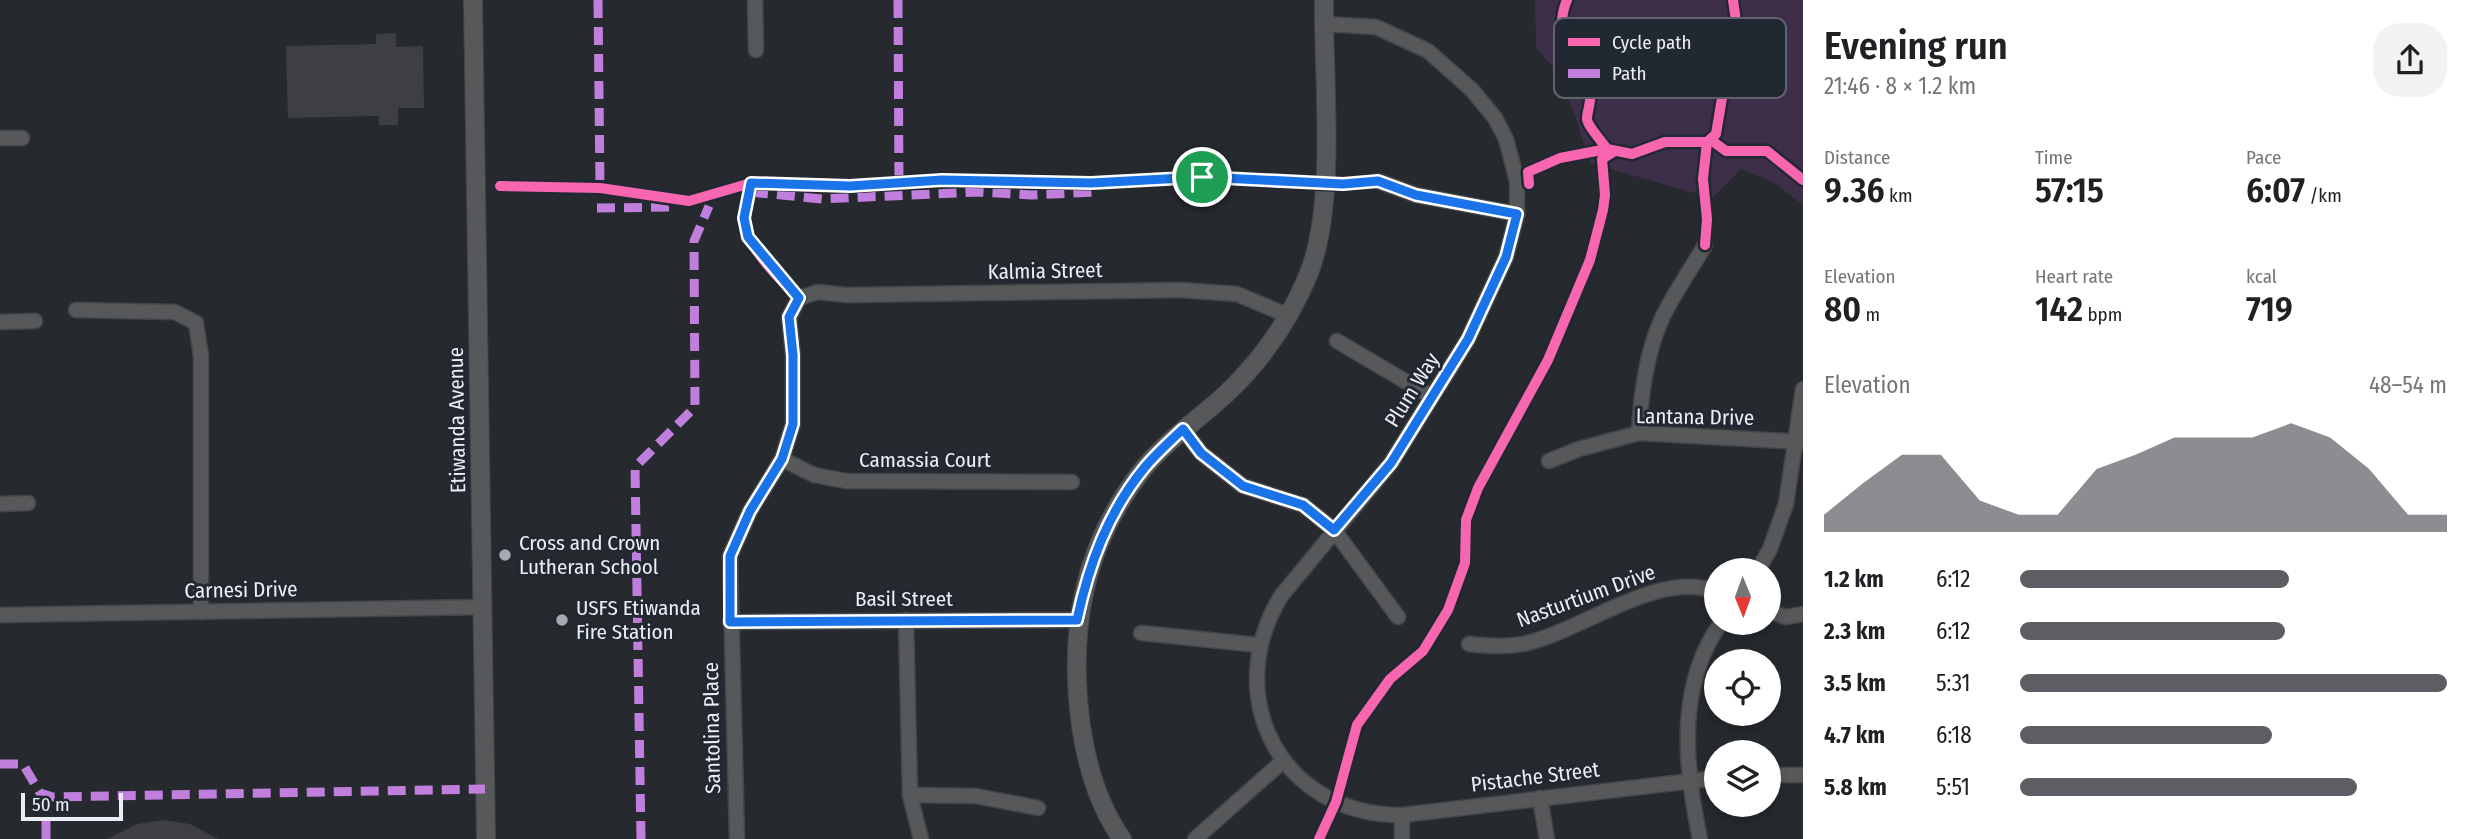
<!DOCTYPE html>
<meta charset="utf-8">
<style>
body{margin:0;font-family:"Fira Sans Condensed",sans-serif;background:#f2f2f2;color:#202124;height:100vh;display:flex;flex-direction:column;font-size:26px;white-space:nowrap}
*{box-sizing:border-box;margin:0}
p{font-size:23px;color:#757577}
.icon{flex:none;width:38px;height:38px;fill:none;stroke:currentColor;stroke-width:2;stroke-linecap:round;stroke-linejoin:round}
.map{position:relative;flex:1;overflow:hidden}
.details{display:flex;flex-direction:column;background:#fff;width:665px}
.details>*{flex:none}
.needle{width:46px;rotate:179deg}
.buttons{position:absolute;left:1704px;top:558px;display:grid;gap:14px}
.buttons a{display:grid;place-items:center;width:77px;height:77px;border-radius:50%;background:#fff;box-shadow:0 4px 10px #0003;font-size:35px}
.scale{position:absolute;left:21px;bottom:18px;width:102px;box-sizing:border-box;padding-left:7px;border:4px solid #eaeef6;border-top:0;font-size:19px;line-height:24px;white-space:nowrap;color:#eaeef6;-webkit-text-stroke:5px #222832;paint-order:stroke}
.pin{position:absolute;display:grid;place-items:center;width:60px;height:60px;color:#fff;margin:-30px;border:4px solid #fff;border-radius:50%;box-shadow:0 2px 7px #0007}
.round{display:grid;place-items:center;flex:none;width:74px;height:74px;border-radius:28px;background:#f2f2f2}
.summary{display:flex;align-items:center;justify-content:space-between;height:119px;padding:0 21px}
h1{font-size:38px;font-weight:600;line-height:52px}
.metrics{display:grid;grid-template-columns:repeat(3,1fr);gap:10px;height:119px;padding:7px 21px}
.metrics div{display:grid;align-content:center}
.metrics b{font-size:35px;font-weight:600}
.metrics small{font-size:19px;font-weight:400}
.metrics p{font-size:19px}
.chart{height:196px;padding:14px 21px}
.chart p{display:flex;justify-content:space-between}
.chart svg{width:100%;height:126px;margin-top:7px;fill:#5c5e63;opacity:.7}
ul{padding:0 21px;list-style:none;font-size:23px}
li{display:grid;grid-template-columns:112px 84px 1fr;align-items:center;height:52px}
li i{height:18px;border-radius:9px;background:#5c5e63}
main{display:flex;flex:1;min-height:0}
.map>svg:first-child{display:block}
</style>
<main>
<div class="map">
<svg width="1803" height="839" viewBox="0 0 1803 839">
<rect width="100%" height="100%" fill="#26292e"/>
<path fill="#3d2e4a" d="M 1535,0 L 1803,0 L 1803,205 L 1773,182 L 1741,169 L 1712,198 L 1590,163 L 1574,113 L 1557,71 L 1536,48 Z"/>
<g fill="#3e3f44">
<path d="M 396,33 L 396,47 L 423,46 L 424,108 L 398,108 L 398,125 L 379,125 L 379,116 L 288,118 L 286,46 L 376,44 L 376,34 Z"/>
<path d="M 164,820 L 190,824 L 218,839 L 107,839 L 137,824 Z"/>
</g>
<g fill="none" stroke-linecap="round" stroke-linejoin="round">
<defs>
<g id="minor">
<path d="M 755,0 L 756,50"/>
<path d="M 1324,24 L 1376,27 L 1428,51 L 1472,90 L 1495,118 L 1506,139 L 1517,181 L 1517,214 L 1506,257 L 1468,339 L 1391,463 L 1281,596 C 1220,697 1281,816 1402,815 L 1717,778"/>
<path d="M 0,138 L 22,138"/>
<path d="M 1378,181 L 1416,195 L 1517,214"/>
<path d="M 76,310 L 175,312 L 196,323 L 201,356 L 201,612"/>
<path d="M 0,322 L 35,321"/>
<path d="M 1337,341 L 1432,397"/>
<path d="M 1183,429 L 1201,453 L 1243,486 L 1303,505 L 1334,530 L 1398,617"/>
<path d="M 1639,433 C 1641,394 1646,353 1663,316 C 1675,292 1691,269 1705,245"/>
<path d="M 782,459 L 814,475 L 846,481 L 1072,482"/>
<path d="M 1549,461 L 1579,449 L 1639,433 L 1803,442"/>
<path d="M 0,504 L 28,503"/>
<path d="M 1758,570 L 1770,549 L 1786,504 L 1803,389"/>
<path d="M 1769,611 L 1786,617 L 1803,614"/>
<path d="M 0,615 L 483,607"/>
<path d="M 906,620 L 910,795 L 921,839"/>
<path d="M 730,622 L 1077,620"/>
<path d="M 1141,633 L 1259,645"/>
<path d="M 1469,644 C 1487,646 1506,647 1523,644 C 1581,632 1660,568 1717,592"/>
<path d="M 1769,775 L 1803,775"/>
<path d="M 910,795 L 976,796 L 1038,808"/>
<path d="M 1540,798 L 1547,839"/>
<path d="M 737,839 L 730,556 L 750,511 L 782,459 L 793,424 L 793,355 L 789,317 L 799,298 L 818,292 L 847,295 L 1180,290 L 1237,294 L 1289,316"/>
<path d="M 1195,839 L 1283,761"/>
<path d="M 1402,839 L 1402,815"/>
<path d="M 1700,839 C 1685,768 1676,685 1721,623"/>
</g>
<g id="tertiary">
<path d="M 473,0 L 486,839"/>
<path d="M 1122,839 C 1098,805 1087,767 1081,726 C 1068,631 1083,544 1144,468 C 1168,439 1199,419 1226,394 C 1263,359 1290,320 1309,273 C 1337,201 1323,79 1324,0"/>
</g>
</defs>
<use href="#minor" stroke="#424549" stroke-width="17"/>
<use href="#tertiary" stroke="#424549" stroke-width="20"/>
<use href="#minor" stroke="#56585a" stroke-width="14"/>
<use href="#tertiary" stroke="#56585a" stroke-width="18"/>
<g stroke="#c07fdc" stroke-width="9" stroke-dasharray="18 9" stroke-linecap="butt">
<path d="M 598,0 L 600,188"/>
<path d="M 898,0 L 899,189"/>
<path d="M 750,192 L 822,199 L 978,192 L 1032,195 L 1095,192"/>
<path d="M 597,208 L 672,207"/>
<path d="M 0,764 L 23,764 L 40,793 L 53,797 L 485,789"/>
<path d="M 46,794 L 46,839"/>
<path d="M 641,839 L 635,467 L 695,407 L 694,241 L 709,206"/>
</g>
<defs>
<g id="cycleway">
<path d="M 1567,0 C 1553,32 1570,70 1590,95 C 1591,104 1587,111 1587,119 C 1587,125 1603,143 1607,149 L 1632,154 L 1665,142 L 1707,142 L 1716,134 L 1722,98 L 1737,74 L 1738,35 L 1733,0"/>
<path d="M 1711,140 L 1726,151 L 1767,151 L 1803,180"/>
<path d="M 751,183 C 749,195 743,209 744,221 C 745,245 782,282 799,298"/>
<path d="M 1529,184 L 1528,172 L 1560,158 L 1607,149"/>
<path d="M 500,186 L 600,188 L 689,201 L 751,183 L 850,186 L 942,180 L 1091,183 L 1202,177 L 1344,185 L 1378,181"/>
<path d="M 1705,245 L 1707,219 L 1703,179 L 1707,142"/>
<path d="M 1319,839 L 1336,802 L 1357,725 L 1390,679 L 1423,651 L 1448,610 L 1465,563 L 1466,520 L 1478,488 L 1548,360 L 1590,260 L 1603,210 L 1605,195 L 1602,159 L 1615,151"/>
</g>
</defs>
<use href="#cycleway" stroke="#222832" stroke-width="15"/>
<use href="#cycleway" stroke="#f766af" stroke-width="10"/>
</g>
<g fill="none" stroke-linecap="round" stroke-linejoin="round">
<defs>
<path id="route" d="M 1202,177 L 1343,184 L 1378,181 L 1416,195 L 1517,214 L 1506,257 L 1468,339 L 1391,463 L 1334,530 L 1303,505 L 1243,486 L 1201,453 L 1183,429 C 1170,441 1156,454 1145,467 C 1108,512 1089,564 1077,620 L 730,622 L 730,556 L 750,511 L 782,459 L 793,424 L 793,355 L 789,317 L 799,298 L 748,237 L 744,218 L 751,183 L 850,186 L 942,180 L 1091,183 Z"/>
</defs>
<use href="#route" stroke="#fff" stroke-width="14"/>
<use href="#route" stroke="#1a73e8" stroke-width="9"/>
</g>
<g fill="#a5a9b0" stroke="#222832" stroke-width="2.5">
<circle cx="505" cy="555" r="7"/>
<circle cx="562" cy="620" r="7"/>
</g>
<g text-anchor="middle" stroke-width="6" stroke-linejoin="round" paint-order="stroke">
<g font-size="21" fill="#eaeef6" stroke="#222832">
<text transform="translate(1045 271) rotate(-1)" y="7">Kalmia Street</text>
<text transform="translate(1412 390) rotate(-58)" y="7">Plum Way</text>
<text transform="translate(1695 417) rotate(1)" y="7">Lantana Drive</text>
<text transform="translate(457 420) rotate(-91)" y="7">Etiwanda Avenue</text>
<text x="925" y="467">Camassia Court</text>
<text transform="translate(241 590) rotate(-1)" y="7">Carnesi Drive</text>
<text transform="translate(1586 596) rotate(-20)" y="7">Nasturtium Drive</text>
<text x="904" y="606">Basil Street</text>
<text transform="translate(712 728) rotate(-91)" y="7">Santolina Place</text>
<text transform="translate(1535 777) rotate(-7)" y="7">Pistache Street</text>
</g>
<g font-size="21" fill="#eaeef6" stroke="#222832" text-anchor="start">
<text x="519" y="550">Cross and Crown<tspan x="519" dy="24">Lutheran School</tspan></text>
<text x="576" y="615">USFS Etiwanda<tspan x="576" dy="24">Fire Station</tspan></text>
</g>
</g>
<rect x="1554" y="18" width="232" height="80" rx="10" fill="#222832" stroke="#5e636d" stroke-width="2"/>
<rect x="1568" y="38" width="32" height="8" fill="#f766af"/>
<rect x="1568" y="69" width="32" height="9" fill="#c07fdc"/>
<g font-size="19" fill="#eaeef6">
<text x="1612" y="49">Cycle path</text>
<text x="1612" y="80">Path</text>
</g>
</svg>
<div class="buttons">
<a><svg class="needle" viewBox="-14 -14 28 28"><path d="M0-13l5 13h-10z" fill="#e53935"/><path d="M0 13l5-13h-10z" fill="#757577"/></svg></a>
<a><svg class="icon" aria-label="locate" viewBox="0 0 24 24"><circle cx="12" cy="12" r="6"/><path d="M12 2v4M12 18v4M2 12h4M18 12h4"/></svg></a>
<a><svg class="icon" aria-label="layers" viewBox="0 0 24 24"><path d="M12 4l9 5-9 5-9-5zM3 14l9 5 9-5"/></svg></a>
</div>
<div class="scale">50 m</div>
<div class="pin" style="left:1202px;top:177px;background:#1e9e55"><svg class="icon" aria-label="arrive" viewBox="0 0 24 24"><path d="M6 21V4h12l-3 4 3 4H6"/></svg></div>
</div>
<section class="details">
<div class="summary"><div><h1>Evening run</h1><p>21:46 · 8 × 1.2 km</p></div><a class="round"><svg class="icon" aria-label="share" viewBox="0 0 24 24"><path d="M12 15V3M7 8l5-5 5 5M5 13v7h14v-7"/></svg></a></div>
<div class="metrics">
<div><p>Distance</p><b>9.36<small> km</small></b></div>
<div><p>Time</p><b>57:15</b></div>
<div><p>Pace</p><b>6:07<small> /km</small></b></div>
</div>
<div class="metrics">
<div><p>Elevation</p><b>80<small> m</small></b></div>
<div><p>Heart rate</p><b>142<small> bpm</small></b></div>
<div><p>kcal</p><b>719</b></div>
</div>
<div class="chart"><p><span>Elevation</span>48–54 m</p>
<svg viewBox="0 0 160 44" preserveAspectRatio="none"><path d="M0 44V38L10 27L20 17L30 17L40 33L50 38L60 38L70 22L80 17L90 11L100 11L110 11L120 6L130 11L140 22L150 38L160 38V44z"/></svg>
</div>
<ul>
<li><b>1.2 km</b>6:12<i style="width:63%"></i></li>
<li><b>2.3 km</b>6:12<i style="width:62%"></i></li>
<li><b>3.5 km</b>5:31<i style="width:100%"></i></li>
<li><b>4.7 km</b>6:18<i style="width:59%"></i></li>
<li><b>5.8 km</b>5:51<i style="width:79%"></i></li>
</ul>
</section>
</main>
